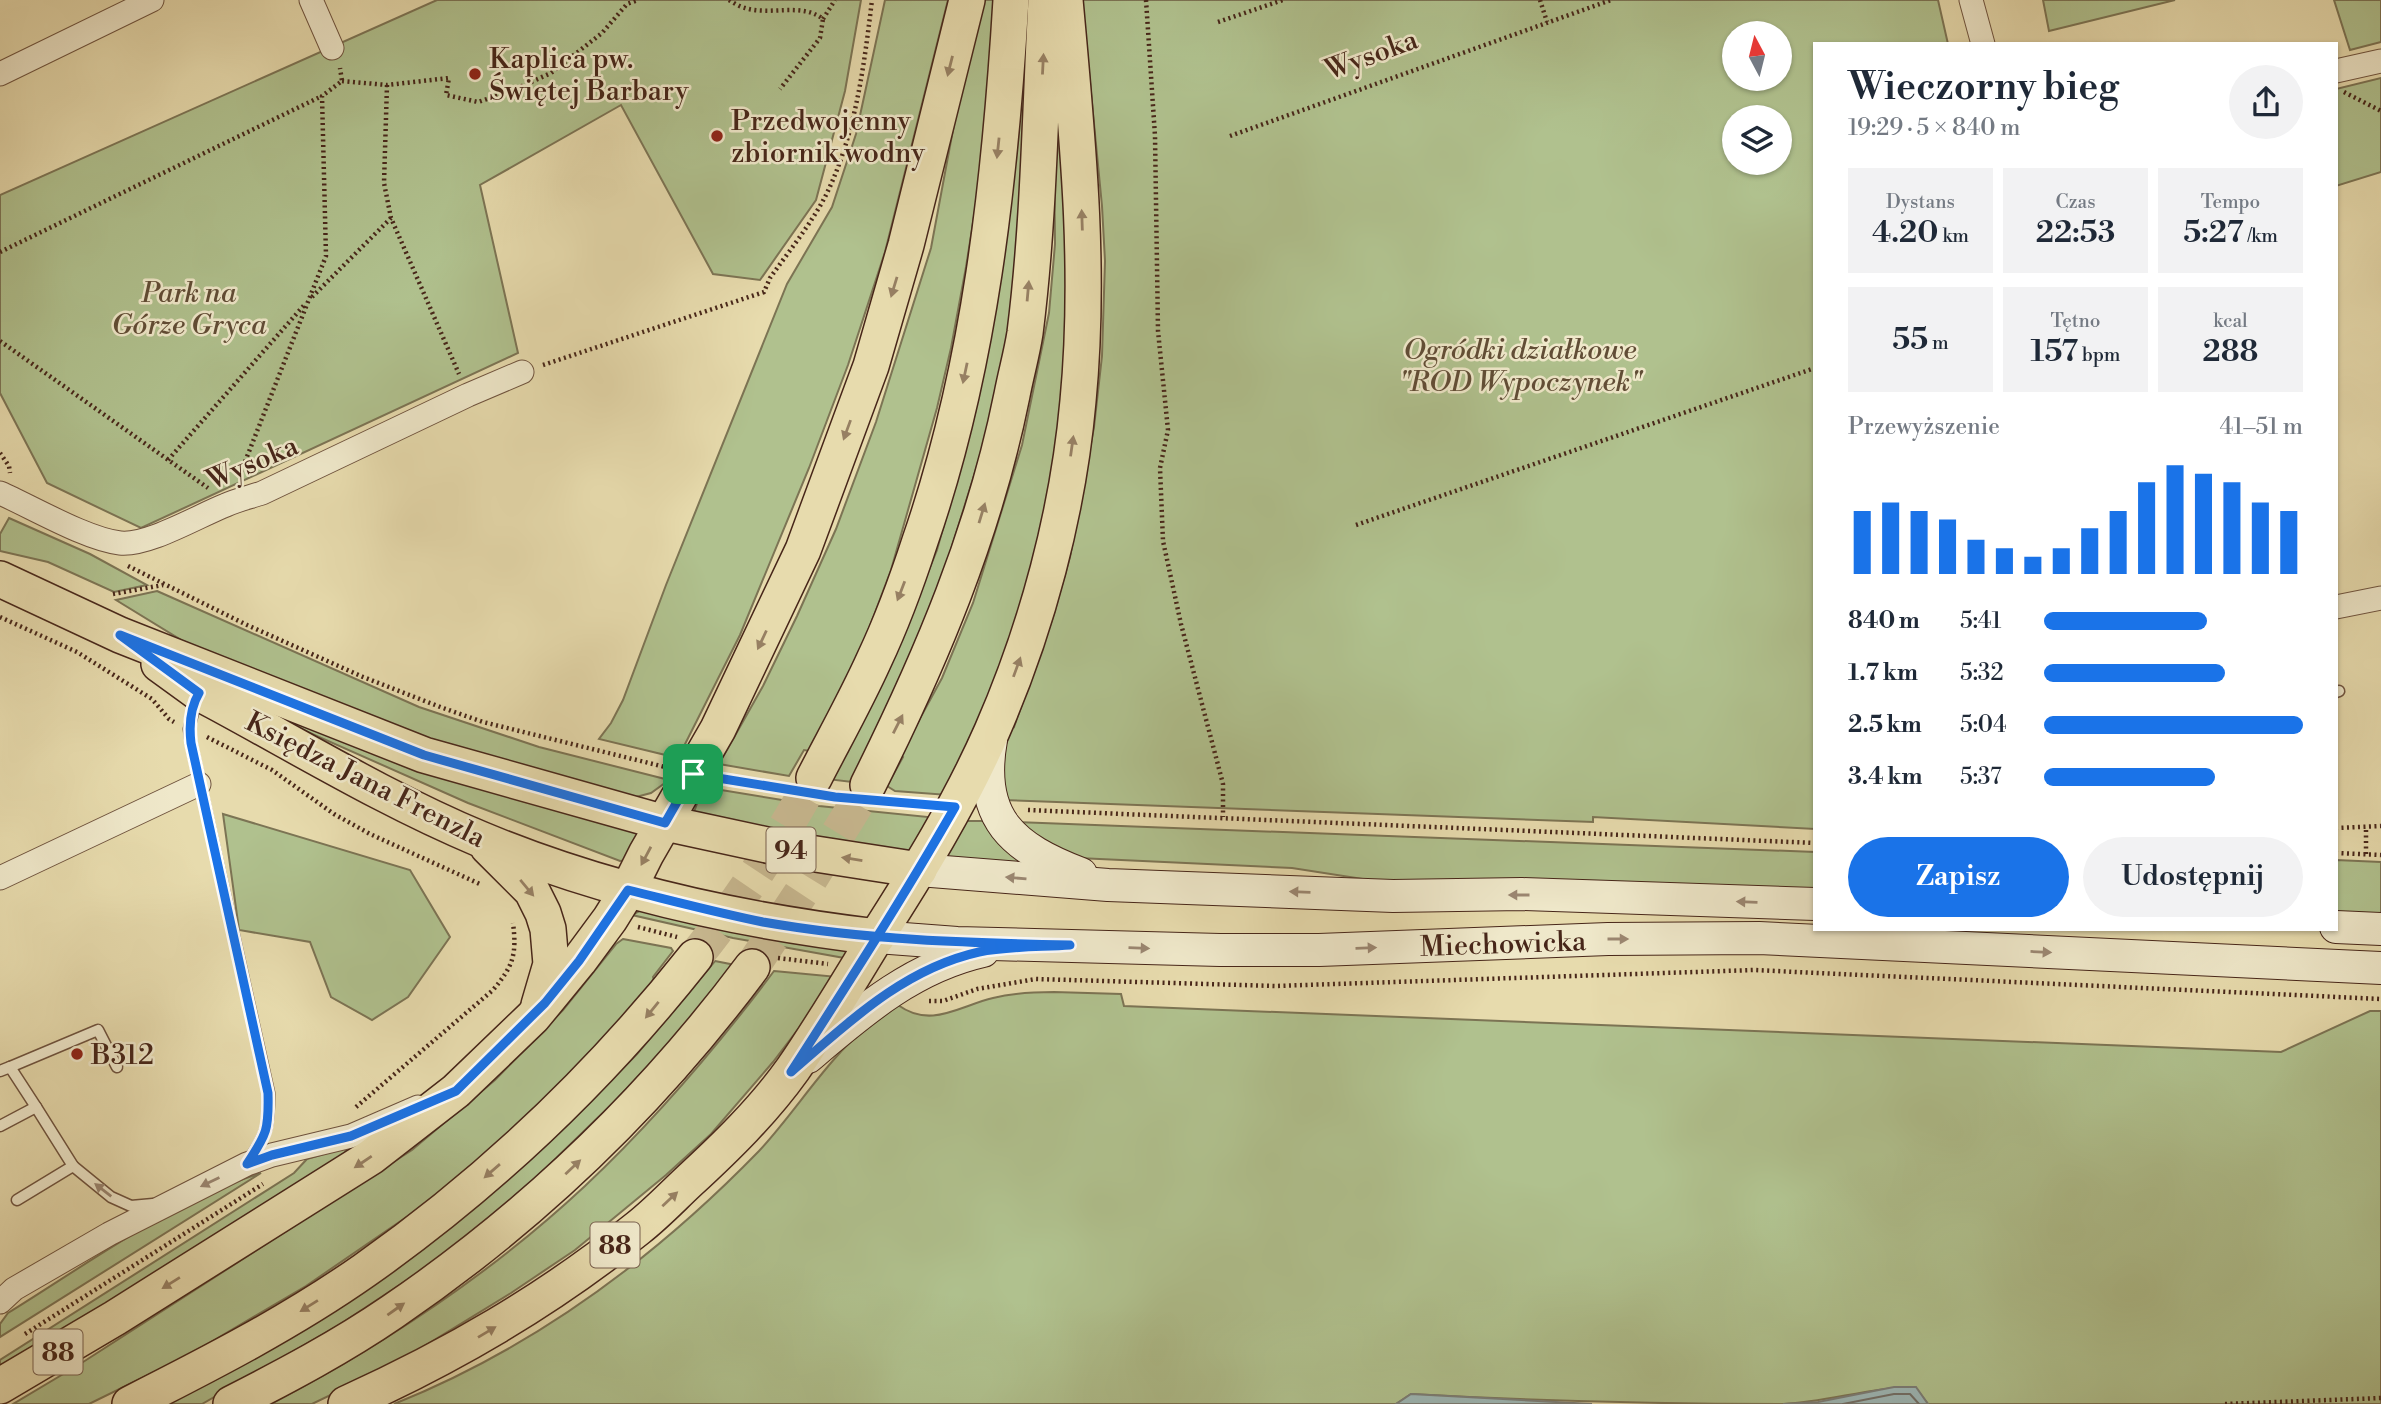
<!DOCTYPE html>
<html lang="pl">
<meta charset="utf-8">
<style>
body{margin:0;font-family:"Libre Bodoni",serif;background:#f2f2f3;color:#1f2937;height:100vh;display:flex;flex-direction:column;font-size:26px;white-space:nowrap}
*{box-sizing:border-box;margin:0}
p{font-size:23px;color:#747a83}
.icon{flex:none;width:38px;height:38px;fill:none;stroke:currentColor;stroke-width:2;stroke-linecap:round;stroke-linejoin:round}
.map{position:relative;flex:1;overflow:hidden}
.drawer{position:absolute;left:1813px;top:42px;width:525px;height:889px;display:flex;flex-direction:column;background:#fff;border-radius:0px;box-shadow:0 2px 5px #0004}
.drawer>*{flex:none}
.needle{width:46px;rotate:353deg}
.tools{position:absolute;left:1722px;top:21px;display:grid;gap:14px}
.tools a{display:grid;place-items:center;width:70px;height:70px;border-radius:50%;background:#fff;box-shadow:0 2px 5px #0004;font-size:35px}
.pin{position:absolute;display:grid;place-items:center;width:60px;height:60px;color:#fff;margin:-30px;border-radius:14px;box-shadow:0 4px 10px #0006}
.round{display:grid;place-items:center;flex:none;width:74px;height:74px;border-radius:37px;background:#f2f2f3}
.summary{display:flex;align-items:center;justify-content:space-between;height:119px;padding:0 35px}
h1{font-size:38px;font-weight:600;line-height:52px}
.stats{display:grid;grid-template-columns:repeat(3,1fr);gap:10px;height:119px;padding:7px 35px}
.stats div{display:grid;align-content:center;border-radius:0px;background:#f2f2f3;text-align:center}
.stats b{font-size:30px;font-weight:600}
.stats small{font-size:19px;font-weight:400}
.stats p{font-size:19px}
.chart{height:196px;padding:14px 35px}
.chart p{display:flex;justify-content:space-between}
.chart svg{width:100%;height:126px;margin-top:7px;stroke:#1a73e8;stroke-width:6}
.button{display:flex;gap:14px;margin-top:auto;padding:14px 35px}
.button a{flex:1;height:80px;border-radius:42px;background:#1a73e8;color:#fff;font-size:28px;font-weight:600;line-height:80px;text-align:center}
.button a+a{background:#f2f2f3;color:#1f2937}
ul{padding:0 35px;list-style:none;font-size:23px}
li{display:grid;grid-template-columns:112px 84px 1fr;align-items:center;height:52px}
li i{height:18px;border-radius:9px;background:#1a73e8}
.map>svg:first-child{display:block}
</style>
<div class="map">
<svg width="2381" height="1404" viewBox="0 0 2381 1404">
<rect width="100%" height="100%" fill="#e7dbad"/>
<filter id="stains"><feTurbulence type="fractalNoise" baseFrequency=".00286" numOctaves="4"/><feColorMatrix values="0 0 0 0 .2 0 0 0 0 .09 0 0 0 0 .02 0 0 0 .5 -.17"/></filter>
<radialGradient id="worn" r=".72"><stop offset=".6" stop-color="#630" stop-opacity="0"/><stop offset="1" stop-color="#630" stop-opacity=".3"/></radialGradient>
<g fill="#b0c18e" stroke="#7c7454" stroke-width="2" fill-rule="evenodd">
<path d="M 437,0 L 861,0 L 845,91 L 816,200 L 760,280 L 713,274 L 621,105 L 480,185 L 518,353 L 141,528 L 47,483 L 0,393 L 0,195 Z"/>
<path d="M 885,0 L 948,0 L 885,252 L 848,365 L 809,468 L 740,635 L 678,758 L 599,739 L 611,723 L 623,700 L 666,585 L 787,284 L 832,207 L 856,134 Z"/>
<path d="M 983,0 L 1003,0 L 988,128 L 966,267 L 951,348 L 937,408 L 891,570 L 862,647 L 810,751 L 804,750 L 789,776 L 719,764 L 763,686 L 797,616 L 836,529 L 876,422 L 931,248 L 955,119 Z"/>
<path d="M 1028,0 L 1035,0 L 1021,246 L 1005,347 L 985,440 L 936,598 L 899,684 L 852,782 L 827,779 L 892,662 L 937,550 L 975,413 L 987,348 Z"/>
<path d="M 1082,0 L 1938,0 L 1948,44 L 1815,44 L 1815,829 L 1593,817 L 1593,822 L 1002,800 L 998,746 L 1010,724 L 1014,727 L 1052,620 L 1070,557 L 1094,427 L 1102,356 L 1105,261 L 1102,206 ZM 1734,33 L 1780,33 L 1780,79 L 1734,79 ZM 1734,117 L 1780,117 L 1780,163 L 1734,163 Z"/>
<path d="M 2043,0 L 2175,0 L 2049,31 Z"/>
<path d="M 2334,0 L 2381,0 L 2381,42 L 2350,50 Z"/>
<path d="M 2381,78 L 2381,172 L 2336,186 L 2336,89 Z"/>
<path d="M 1056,98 L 1073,264 L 1055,481 L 1001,674 L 948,795 L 895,791 L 887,786 L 903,757 L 900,755 L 942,678 L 973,603 L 1022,445 L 1049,313 L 1055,244 L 1054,146 Z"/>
<path d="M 9,518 L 90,554 L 147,585 L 114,592 L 48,562 L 0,551 L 0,534 Z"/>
<path d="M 157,591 L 419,707 L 539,747 L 669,780 L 651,793 L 636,797 L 378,725 L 183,641 L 116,600 Z"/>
<path d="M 211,689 L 640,831 L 627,860 L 620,861 L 468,803 Z"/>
<path d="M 703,787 L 819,806 L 938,818 L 914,854 L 819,842 L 694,812 Z"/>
<path d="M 223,814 L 410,870 L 450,937 L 408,997 L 372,1020 L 331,997 L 310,942 L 239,930 Z"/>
<path d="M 958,821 L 991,821 L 1028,864 L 943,857 Z"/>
<path d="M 1014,822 L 1815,852 L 1815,893 L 1382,882 L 1292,868 L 1078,858 L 1058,853 Z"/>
<path d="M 2336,860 L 2381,862 L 2381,917 L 2336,915 Z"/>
<path d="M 643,909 L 851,949 L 850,959 L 733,938 L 632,915 Z"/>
<path d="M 623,939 L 671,948 L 673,951 L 653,977 L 655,984 L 579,1065 L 491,1152 L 424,1205 L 306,1286 L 189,1355 L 89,1404 L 13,1404 L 80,1364 L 412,1150 L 495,1080 L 563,1010 L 616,944 Z"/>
<path d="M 715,961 L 735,965 L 669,1044 L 613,1103 L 517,1196 L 430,1265 L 339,1325 L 202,1404 L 164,1404 L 500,1186 L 560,1132 L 637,1054 Z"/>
<path d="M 774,971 L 838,977 L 773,1062 L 711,1134 L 666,1175 L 575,1250 L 511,1293 L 395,1364 L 312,1404 L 271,1404 C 383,1345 492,1273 585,1186 C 654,1121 717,1047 774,971 Z"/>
<path d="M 1054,992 L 1121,994 L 1124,1006 L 2281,1052 L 2370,1011 L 2381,1011 L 2381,1404 L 1928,1404 L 1915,1387 C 1871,1387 1828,1402 1784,1404 C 1660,1404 1535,1401 1411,1394 L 1396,1404 L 394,1404 C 534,1348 655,1258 759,1151 C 787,1121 810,1086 837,1056 C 854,1036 877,1021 898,1005 C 931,1029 959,1006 993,998 C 1013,993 1034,992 1054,992 Z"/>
<path d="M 344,1148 L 346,1151 L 340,1159 L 0,1372 L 0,1360 L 294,1173 L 307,1159 Z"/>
<path d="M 261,1173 L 0,1337 L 0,1324 L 8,1313 C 86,1265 174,1200 261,1173 Z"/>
</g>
<g fill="#9db8b7" stroke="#7b7e78" stroke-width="2">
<path d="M 1894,1387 L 1916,1387 L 1928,1404 L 1783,1404 L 1818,1402 Z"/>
<path d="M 1411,1394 L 1592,1404 L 1396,1404 Z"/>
</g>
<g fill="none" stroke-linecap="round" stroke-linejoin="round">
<path stroke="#726f68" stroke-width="2" d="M 1843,1404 L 1894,1394 L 1910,1394 L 1919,1404"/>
<g stroke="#c7b78f" stroke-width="35" stroke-dasharray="35 18" stroke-linecap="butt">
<path d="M 695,957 C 740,901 779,841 814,778"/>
<path d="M 752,967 L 809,881 L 868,785"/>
</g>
<defs>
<g id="service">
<path d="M 2336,692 L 2339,691"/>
<path d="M 197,696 L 189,729 L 191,743 L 269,1093 C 269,1124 268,1133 250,1158"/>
<path d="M 10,1067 L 98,1030 L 117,1067"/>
<path d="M 0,1071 L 10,1067 L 36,1107"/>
<path d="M 0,1126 L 36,1107 L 73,1166"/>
<path d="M 17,1200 L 73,1166 L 111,1197 L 131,1206 L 153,1204"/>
</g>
<g id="minor">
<path d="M 311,0 L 332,48"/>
<path d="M 1971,0 L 1983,44"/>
<path d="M 2336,71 L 2381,61"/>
<path d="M 0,74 L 152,0"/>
<path d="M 0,493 C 32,507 86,539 120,543 C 148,546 198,516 226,505 C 237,500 250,497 262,493 L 468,395 L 522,372"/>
<path d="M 2336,607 L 2381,598"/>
<path d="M 0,878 L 199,784"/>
<path d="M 0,1302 L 14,1289 L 109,1234 L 247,1164 L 272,1155 L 351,1136 L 418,1107"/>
</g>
<g id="secondary">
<path d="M 991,740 C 977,819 1013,848 1081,874"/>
<path d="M 919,870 L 1108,885 L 1393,896 L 1522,894 L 1815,904"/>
<path d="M 2336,927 L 2381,929"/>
<path d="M 877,937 L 957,943 L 1220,950 L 1319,950 L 1608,939 L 1759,938 L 2381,968"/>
<path d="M 808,1057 C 861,1012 912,967 983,951"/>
</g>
<g id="primary">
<path d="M 0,579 L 120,635 L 424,755 L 665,823 L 790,850 L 919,870"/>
<path d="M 159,664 L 199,693 L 216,702 C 303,749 389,801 480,839 C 607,892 741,921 877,937"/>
<path d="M 814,778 C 834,739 856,700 874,660 C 892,622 907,581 920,541 C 980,368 1000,182 1011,0"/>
<path d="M 868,785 C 931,659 984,534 1012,395 C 1016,374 1022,353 1025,333 C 1039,223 1040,111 1046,0"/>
<path d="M 488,847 L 532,891 L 543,913 L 548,929 L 551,964 L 539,1005"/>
<path d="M 0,1386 L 115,1318 L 371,1157 L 456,1091 L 533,1017 L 579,961 L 610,919 L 628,890 L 646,854 L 718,729 L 803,550 L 871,366 L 906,245 L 967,0"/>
<path d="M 130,1404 C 211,1363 291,1322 365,1270 C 490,1182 600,1077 695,957"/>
<path d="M 231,1404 C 286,1376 341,1347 392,1312 C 530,1218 652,1101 752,967"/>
<path d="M 346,1404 C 452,1356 547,1301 638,1228 C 656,1214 672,1197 688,1182 C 726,1147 763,1111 793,1069 C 822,1027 848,983 875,939 C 918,872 960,804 992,731 C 1037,628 1068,513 1078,401 C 1091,267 1077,134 1065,0"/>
</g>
</defs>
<use href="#service" stroke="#6f533e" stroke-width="13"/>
<use href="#minor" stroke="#6f533e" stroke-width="25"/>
<use href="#secondary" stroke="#472619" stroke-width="34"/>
<use href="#primary" stroke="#472619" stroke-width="38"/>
<g stroke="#472619" stroke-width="4.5" stroke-dasharray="2 3.5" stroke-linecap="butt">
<path d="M 729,0 C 734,3 740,7 745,8 C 771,16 801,2 823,19 L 820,38 L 780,89"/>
<path d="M 1146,0 L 1155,136 L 1158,331 L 1168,430 L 1160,468 L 1163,541 L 1181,624 L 1223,784 L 1223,817"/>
<path d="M 1540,0 L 1547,22"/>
<path d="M 823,19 L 835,0"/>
<path d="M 1218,22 L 1283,0"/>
<path d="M 342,81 L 387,85 L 449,78 L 446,95 L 478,102 L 511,91 L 551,73 L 602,33 L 627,4 L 638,0"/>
<path d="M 387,85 L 384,183 L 391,218 L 459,374"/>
<path d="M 2344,92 L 2381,111"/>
<path d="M 1230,136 L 1611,0"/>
<path d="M 0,252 L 322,96"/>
<path d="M 312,297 L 391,218"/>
<path d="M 0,341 L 208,488"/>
<path d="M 543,365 L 764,292 L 770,278 C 789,251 812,223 827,193 C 856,132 864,66 872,0"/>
<path d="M 0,453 L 9,466 L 10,473"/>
<path d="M 168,460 L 306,303"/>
<path d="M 239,477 L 326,256 L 322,96 L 342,81 L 340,68"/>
<path d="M 1356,525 L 1815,368"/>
<path d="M 128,566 L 247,625 L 363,677 L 443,708 L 483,722 L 665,767"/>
<path d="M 113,594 L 163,585"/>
<path d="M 0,617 L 77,652 L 152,699 L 169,719 L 174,722"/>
<path d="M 207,737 L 272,770 L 334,814 L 370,834 L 482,885"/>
<path d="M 722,779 L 789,790"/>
<path d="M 888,803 L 925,806"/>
<path d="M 1028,810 L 1815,843"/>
<path d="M 2336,828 L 2381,826"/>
<path d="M 2336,853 L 2381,855"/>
<path d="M 2366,854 L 2366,827"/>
<path d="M 638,927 L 677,937"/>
<path d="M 778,958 L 828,964"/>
<path d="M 929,1001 L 943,1001 L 977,989 L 1036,979 L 1275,986 L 1754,970 L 2381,999"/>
<path d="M 356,1107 L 493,990 C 513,966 517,955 513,923"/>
<path d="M 25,1334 L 263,1184"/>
<path d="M 2225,1404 L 2381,1398"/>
</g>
<use href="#service" stroke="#efe8ca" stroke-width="10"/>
<use href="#minor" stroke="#efe8ca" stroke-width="23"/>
<use href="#secondary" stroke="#efe8ca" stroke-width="32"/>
<use href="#primary" stroke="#e7dbad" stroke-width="35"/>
</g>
<defs><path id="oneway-solid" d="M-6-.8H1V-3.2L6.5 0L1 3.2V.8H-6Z" transform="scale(1.75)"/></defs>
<g fill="#978063">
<use href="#oneway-solid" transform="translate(1043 64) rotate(-87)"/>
<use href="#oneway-solid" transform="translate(950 66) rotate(104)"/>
<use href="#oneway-solid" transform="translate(998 148) rotate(96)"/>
<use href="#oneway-solid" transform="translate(1082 220) rotate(-92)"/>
<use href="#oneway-solid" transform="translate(894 287) rotate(107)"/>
<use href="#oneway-solid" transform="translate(1028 291) rotate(-85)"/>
<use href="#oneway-solid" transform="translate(965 373) rotate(102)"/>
<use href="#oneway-solid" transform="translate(847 430) rotate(110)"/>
<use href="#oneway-solid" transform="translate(1072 446) rotate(-82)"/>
<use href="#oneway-solid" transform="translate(982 513) rotate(-73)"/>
<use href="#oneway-solid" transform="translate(901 591) rotate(111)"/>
<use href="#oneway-solid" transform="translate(762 640) rotate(115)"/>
<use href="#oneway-solid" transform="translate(1017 667) rotate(-70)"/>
<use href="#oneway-solid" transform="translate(898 724) rotate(-63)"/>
<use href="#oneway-solid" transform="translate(646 856) rotate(118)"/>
<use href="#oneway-solid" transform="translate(852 859) rotate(-171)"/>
<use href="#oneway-solid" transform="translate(527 888) rotate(50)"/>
<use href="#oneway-solid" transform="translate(652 1010) rotate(129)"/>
<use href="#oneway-solid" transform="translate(363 1162) rotate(146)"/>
<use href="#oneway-solid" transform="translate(573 1167) rotate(-43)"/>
<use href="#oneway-solid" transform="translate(492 1171) rotate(139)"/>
<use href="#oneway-solid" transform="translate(670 1199) rotate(-43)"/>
<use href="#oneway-solid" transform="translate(171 1283) rotate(148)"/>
<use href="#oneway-solid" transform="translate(309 1306) rotate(148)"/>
<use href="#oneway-solid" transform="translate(396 1309) rotate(-35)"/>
<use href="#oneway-solid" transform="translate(487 1332) rotate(-31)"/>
</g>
<g fill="#9b8772">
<use href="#oneway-solid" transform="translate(1016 878) rotate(-175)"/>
<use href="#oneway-solid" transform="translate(1300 892) rotate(-178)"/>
<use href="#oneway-solid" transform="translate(1519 895) rotate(-180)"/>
<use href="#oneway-solid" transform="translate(1747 902) rotate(-178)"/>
<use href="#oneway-solid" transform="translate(1618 939)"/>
<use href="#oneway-solid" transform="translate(1139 948) rotate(2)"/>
<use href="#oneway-solid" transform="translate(1366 948) rotate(-2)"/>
<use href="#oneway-solid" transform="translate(2041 952) rotate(3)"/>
<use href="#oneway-solid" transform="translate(210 1182) rotate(154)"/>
<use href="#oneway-solid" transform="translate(103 1190) rotate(-142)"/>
</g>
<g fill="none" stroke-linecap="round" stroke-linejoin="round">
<defs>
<path id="route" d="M 693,774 L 665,823 L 424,755 L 120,635 L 199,693 C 190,708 189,726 191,743 L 268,1093 C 269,1129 267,1134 247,1164 L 272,1155 L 351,1136 L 456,1091 L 545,1003 L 579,961 L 628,890 C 673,901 718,913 763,922 C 865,940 968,943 1070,945 C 1041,947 1008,946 979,952 C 903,969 848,1023 791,1072 C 847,985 903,898 955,807 L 835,797 L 693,774"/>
</defs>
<use href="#route" stroke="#fff" stroke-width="14"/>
<use href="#route" stroke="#1a73e8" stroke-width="9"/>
</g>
<g fill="#8f2418" stroke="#efe8ca" stroke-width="2.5">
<circle cx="475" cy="74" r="7"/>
<circle cx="717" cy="136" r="7"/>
<circle cx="77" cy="1054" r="7"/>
</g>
<g text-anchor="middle" stroke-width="5" stroke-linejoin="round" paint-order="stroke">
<g fill="#efe8ca" stroke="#79604e" stroke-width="2">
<rect x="766.5" y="827.5" width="49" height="45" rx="5"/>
<rect x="590.5" y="1222.5" width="49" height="45" rx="5"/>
<rect x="33.5" y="1329.5" width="49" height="45" rx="5"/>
</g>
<g font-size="26" font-weight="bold" fill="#472619">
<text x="791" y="859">94</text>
<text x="615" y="1254">88</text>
<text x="58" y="1361">88</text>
</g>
<g font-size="28" fill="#472619" stroke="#efe8ca">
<text transform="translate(1371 54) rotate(-20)" y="10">Wysoka</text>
<text transform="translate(252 462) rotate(-23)" y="10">Wysoka</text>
<text transform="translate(366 779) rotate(27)" y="10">Księdza Jana Frenzla</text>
<text transform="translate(1503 943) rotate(-2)" y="10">Miechowicka</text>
</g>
<g font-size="28" fill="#472619" stroke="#efe8ca" text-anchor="start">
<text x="489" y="68">Kaplica pw.<tspan x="489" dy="32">Świętej Barbary</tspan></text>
<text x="731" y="130">Przedwojenny<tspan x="731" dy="32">zbiornik wodny</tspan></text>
<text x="91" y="1064">B312</text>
</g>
<g font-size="28" font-style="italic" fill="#614d36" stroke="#efe8ca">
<text x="189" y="302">Park na<tspan x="189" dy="32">Górze Gryca</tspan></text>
<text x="1520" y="359">Ogródki działkowe<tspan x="1520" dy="32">"ROD Wypoczynek"</tspan></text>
</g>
</g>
<rect width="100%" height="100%" filter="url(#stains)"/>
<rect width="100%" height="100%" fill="url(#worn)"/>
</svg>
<div class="tools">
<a><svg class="needle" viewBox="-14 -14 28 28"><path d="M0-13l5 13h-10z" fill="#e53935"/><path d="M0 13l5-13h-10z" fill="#747a83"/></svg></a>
<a><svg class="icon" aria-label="layers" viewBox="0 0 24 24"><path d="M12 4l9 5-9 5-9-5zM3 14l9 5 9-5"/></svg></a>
</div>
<div class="pin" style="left:693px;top:774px;background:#1e9e55"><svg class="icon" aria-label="arrive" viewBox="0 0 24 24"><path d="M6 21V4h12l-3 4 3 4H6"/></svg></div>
<section class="drawer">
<div class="summary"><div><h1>Wieczorny bieg</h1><p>19:29 · 5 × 840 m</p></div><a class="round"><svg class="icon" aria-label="share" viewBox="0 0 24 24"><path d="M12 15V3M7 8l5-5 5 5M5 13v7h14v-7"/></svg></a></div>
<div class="stats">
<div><p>Dystans</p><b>4.20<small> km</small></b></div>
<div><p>Czas</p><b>22:53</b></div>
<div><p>Tempo</p><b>5:27<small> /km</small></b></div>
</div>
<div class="stats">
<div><b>55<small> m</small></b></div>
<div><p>Tętno</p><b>157<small> bpm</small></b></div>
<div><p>kcal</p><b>288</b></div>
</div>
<div class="chart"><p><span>Przewyższenie</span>41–51 m</p>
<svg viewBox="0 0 160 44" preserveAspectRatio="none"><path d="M5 44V22M15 44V19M25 44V22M35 44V25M45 44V32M55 44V35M65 44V38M75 44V35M85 44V28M95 44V22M105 44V12M115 44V6M125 44V9M135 44V12M145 44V19M155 44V22"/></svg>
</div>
<ul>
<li><b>840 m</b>5:41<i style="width:63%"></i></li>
<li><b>1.7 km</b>5:32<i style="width:70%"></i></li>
<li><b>2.5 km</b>5:04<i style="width:100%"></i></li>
<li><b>3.4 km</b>5:37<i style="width:66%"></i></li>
</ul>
<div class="button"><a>Zapisz</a><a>Udostępnij</a></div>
</section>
</div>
